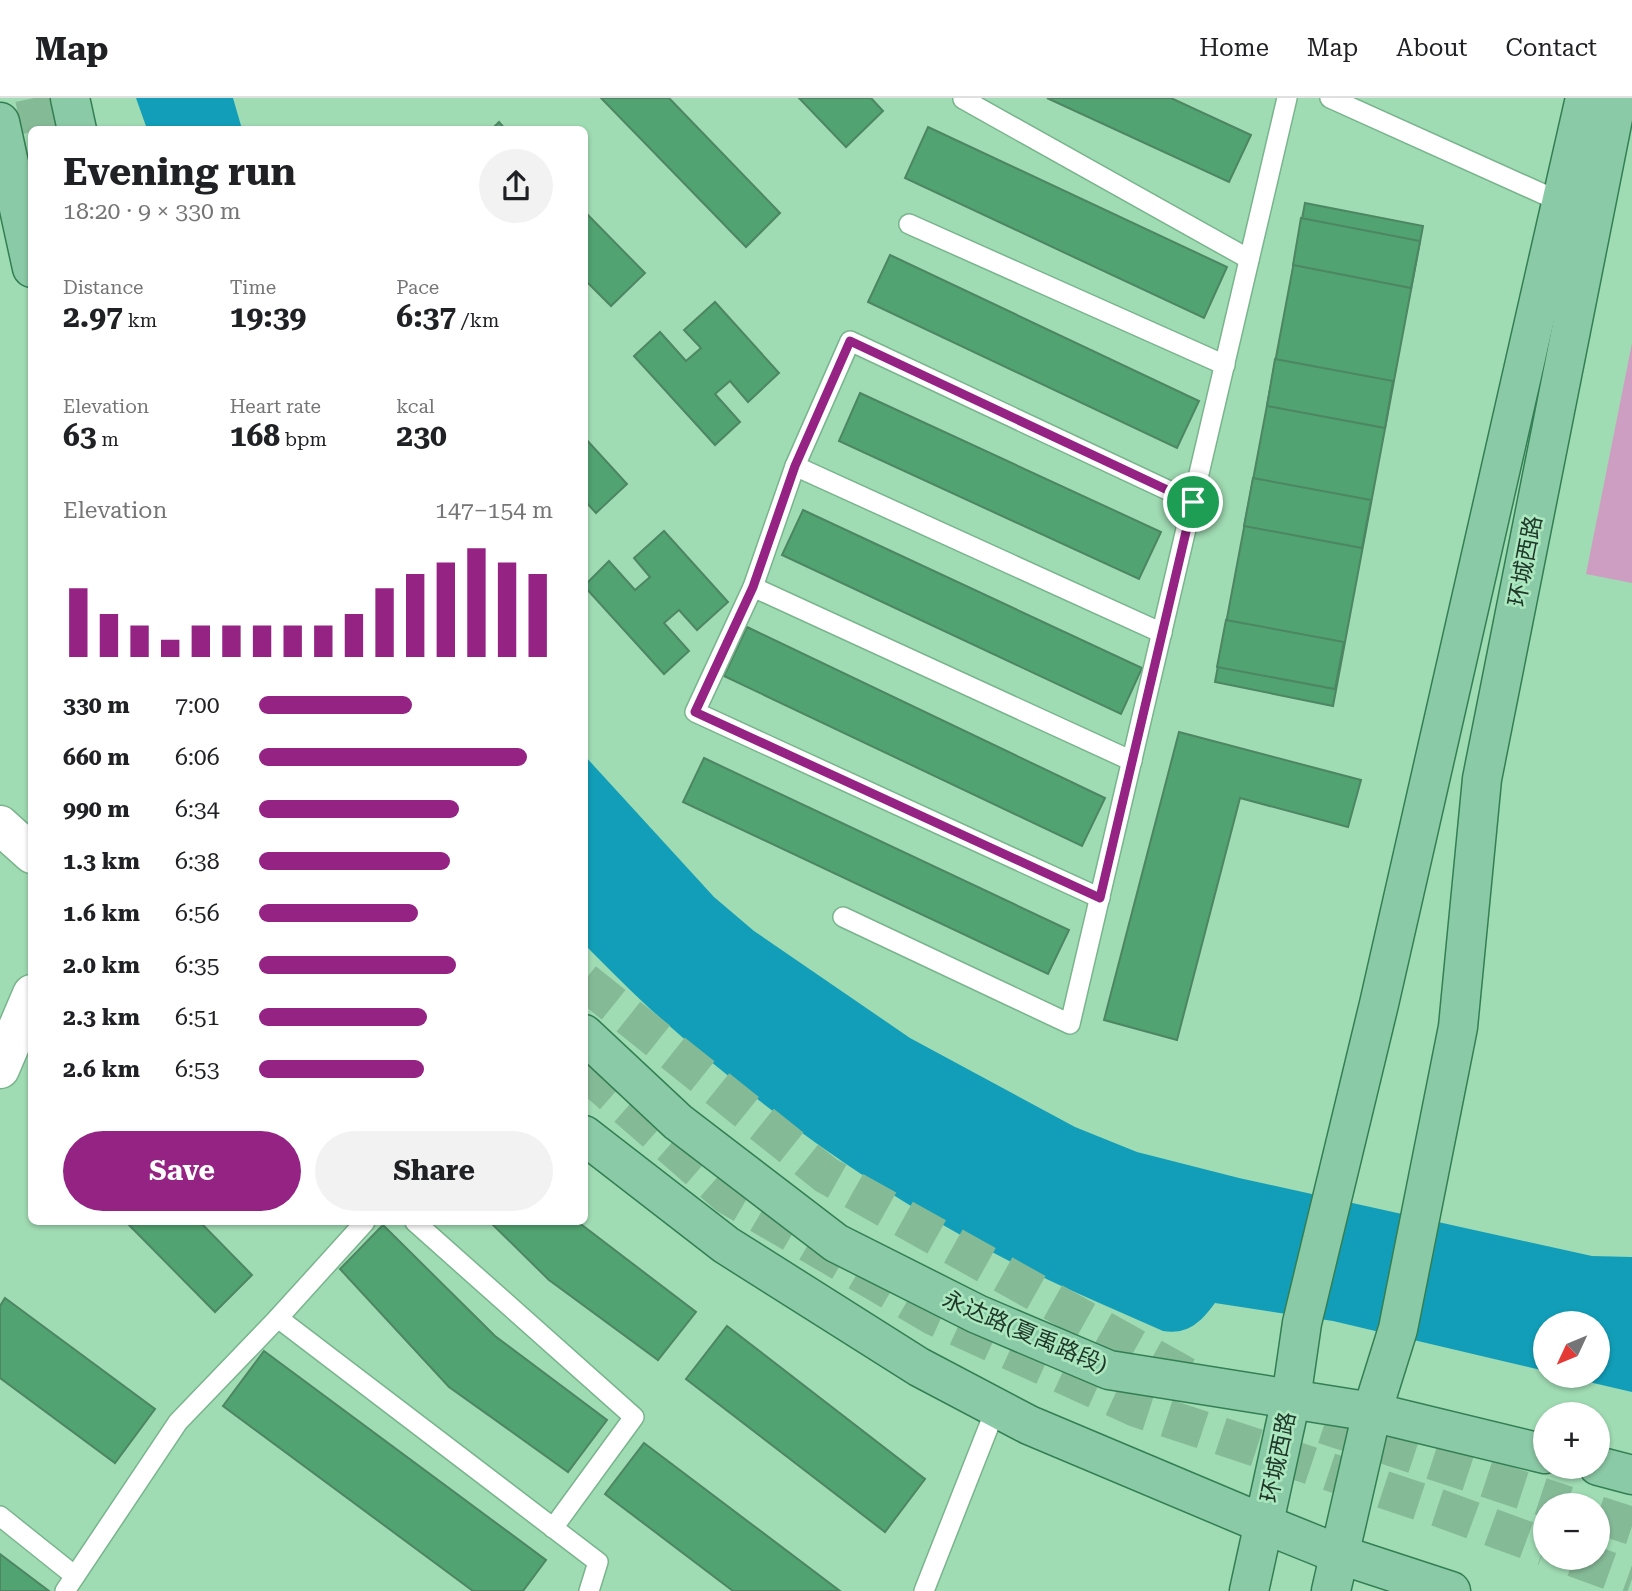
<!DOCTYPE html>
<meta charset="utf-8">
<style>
body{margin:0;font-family:"Roboto Serif","Noto Sans SC",serif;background:#f2f2f2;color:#202124;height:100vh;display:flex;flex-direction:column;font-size:26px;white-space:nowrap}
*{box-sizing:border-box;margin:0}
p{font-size:23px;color:#757577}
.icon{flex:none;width:38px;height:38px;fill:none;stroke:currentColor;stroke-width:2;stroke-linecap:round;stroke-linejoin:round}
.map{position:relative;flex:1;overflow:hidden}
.panel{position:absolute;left:28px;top:28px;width:560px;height:1099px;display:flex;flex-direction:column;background:#fff;border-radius:10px;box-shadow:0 2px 5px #0004}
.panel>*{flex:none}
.needle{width:46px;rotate:226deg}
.tools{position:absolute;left:1533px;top:1213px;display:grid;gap:14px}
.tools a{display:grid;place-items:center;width:77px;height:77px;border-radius:50%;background:#fff;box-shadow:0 2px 5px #0004;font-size:35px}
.pin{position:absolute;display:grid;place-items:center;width:60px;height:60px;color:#fff;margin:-30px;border:4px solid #fff;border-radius:50%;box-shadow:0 2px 7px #0007}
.round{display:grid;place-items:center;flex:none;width:74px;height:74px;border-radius:37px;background:#f2f2f2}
.head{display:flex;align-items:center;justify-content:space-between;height:119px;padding:0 35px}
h1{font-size:38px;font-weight:700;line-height:52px}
.stats{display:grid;grid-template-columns:repeat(3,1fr);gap:10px;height:119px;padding:7px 35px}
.stats div{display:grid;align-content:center}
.stats b{font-size:30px;font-weight:700}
.stats small{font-size:19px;font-weight:400}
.stats p{font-size:19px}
.chart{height:196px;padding:14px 35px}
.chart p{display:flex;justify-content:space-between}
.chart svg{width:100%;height:126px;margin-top:7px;stroke:#942383;stroke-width:6}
.button{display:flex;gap:14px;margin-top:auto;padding:14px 35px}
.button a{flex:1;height:80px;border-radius:42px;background:#942383;color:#fff;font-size:28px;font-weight:700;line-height:80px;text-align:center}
.button a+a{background:#f2f2f2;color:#202124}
ul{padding:0 35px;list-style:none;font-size:23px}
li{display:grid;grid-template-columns:112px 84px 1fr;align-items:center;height:52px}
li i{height:18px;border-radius:9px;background:#942383}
header{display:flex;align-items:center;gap:42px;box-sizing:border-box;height:98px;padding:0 35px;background:#fff;border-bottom:2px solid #e0e0e0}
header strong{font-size:33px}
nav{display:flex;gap:38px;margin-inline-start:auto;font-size:24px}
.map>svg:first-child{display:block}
</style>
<header>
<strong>Map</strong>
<nav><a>Home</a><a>Map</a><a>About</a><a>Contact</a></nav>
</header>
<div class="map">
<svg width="1632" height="1493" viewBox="0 0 1632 1493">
<rect width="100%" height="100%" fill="#9fdbb3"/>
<path fill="#cd9ec1" d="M 1632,245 L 1632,485 L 1586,476 Z"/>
<g fill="#129eb8">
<path d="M 136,0 L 233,0 L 242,31 L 147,31 Z"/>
<path d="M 584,657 L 714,799 L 754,833 L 910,940 L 1075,1029 L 1137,1054 L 1239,1080 L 1592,1158 L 1632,1159 L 1632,1294 L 1563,1278 L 1598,1278 L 1598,1225 L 1545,1225 L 1545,1273 L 1333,1223 L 1215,1205 C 1201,1224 1188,1237 1163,1233 C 1105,1207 1046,1183 990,1153 C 873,1091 764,1012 665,924 C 637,900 611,873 585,847 Z"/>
</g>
<g fill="#51a371" stroke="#4d8662" stroke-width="2">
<path d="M 601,0 L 669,0 L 780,115 L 746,149 Z"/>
<path d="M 799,0 L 871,0 L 883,13 L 846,49 Z"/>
<path d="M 1047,0 L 1171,0 L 1251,37 L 1229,84 Z"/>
<path d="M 499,24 L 506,32 L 491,32 Z"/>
<path d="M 928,29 L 1227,169 L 1204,220 L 905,80 Z"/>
<path d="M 1305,105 L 1423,128 L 1333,608 L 1215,584 Z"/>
<path d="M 584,113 L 645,175 L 611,208 L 584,181 Z"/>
<path d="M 1301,120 L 1420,143 L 1411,190 L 1293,167 Z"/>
<path d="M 890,157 L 1199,303 L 1177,350 L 868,204 Z"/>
<path d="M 715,204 L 779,275 L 748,304 L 730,283 L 715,296 L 740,324 L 715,347 L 634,258 L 660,234 L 686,263 L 701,250 L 684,232 Z"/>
<path d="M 1275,261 L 1393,283 L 1385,330 L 1267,308 Z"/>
<path d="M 860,295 L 1161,434 L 1139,481 L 839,343 Z"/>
<path d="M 584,339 L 627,386 L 596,415 L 584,402 Z"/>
<path d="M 1253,380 L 1371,402 L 1362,450 L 1244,428 Z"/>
<path d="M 803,412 L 1142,570 L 1121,616 L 782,457 Z"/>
<path d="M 664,433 L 728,504 L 697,532 L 679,512 L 664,525 L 689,553 L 664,576 L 584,488 L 609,463 L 635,492 L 650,479 L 634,460 Z"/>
<path d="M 1226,522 L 1344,544 L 1335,591 L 1217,569 Z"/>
<path d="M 747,529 L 1105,700 L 1082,748 L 724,578 Z"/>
<path d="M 1179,634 L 1361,682 L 1348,729 L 1240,700 L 1177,942 L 1104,922 Z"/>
<path d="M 704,660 L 1069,832 L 1048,876 L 683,704 Z"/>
<path d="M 126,1124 L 200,1124 L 252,1177 L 215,1214 Z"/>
<path d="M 490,1124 L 578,1124 L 696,1214 L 658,1262 L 549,1182 Z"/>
<path d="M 383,1127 L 495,1238 L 607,1322 L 568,1374 L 449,1289 L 340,1171 Z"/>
<path d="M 5,1200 L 155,1311 L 115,1365 L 0,1280 L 0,1208 Z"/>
<path d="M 727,1228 L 925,1381 L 885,1434 L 686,1281 Z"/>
<path d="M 264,1253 L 546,1462 L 523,1493 L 473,1493 L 223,1308 Z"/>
<path d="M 644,1345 L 840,1493 L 733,1493 L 605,1396 Z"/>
<path d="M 0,1456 L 49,1493 L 0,1493 Z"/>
</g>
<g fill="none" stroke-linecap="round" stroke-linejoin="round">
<g stroke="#85ba97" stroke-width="38" stroke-dasharray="38 19" stroke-linecap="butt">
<path d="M 34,0 L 41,32"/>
<path d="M 584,883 L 826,1077 L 1200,1286"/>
<path d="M 584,972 L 727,1097 L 935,1219 L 1136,1310 L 1439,1410 L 1545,1449"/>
<path d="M 1270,1309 L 1567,1407"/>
<path d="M 1598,1417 L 1632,1428"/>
<path d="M 1574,1460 L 1632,1481"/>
</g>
<defs>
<g id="lane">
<path d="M 1330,0 L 1563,105"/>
<path d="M 963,1 L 1249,161"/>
<path d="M 909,126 L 1225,267"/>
<path d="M 795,368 L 1162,535"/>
<path d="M 753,489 L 1132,663"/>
<path d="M 1100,800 L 695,614 L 753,489 L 795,368 L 850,243 L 1193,404"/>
<path d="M 843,819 L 1070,926 L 1287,0"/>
<path d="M 415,1124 L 634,1319 L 553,1430"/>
<path d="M 278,1220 L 365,1124"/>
<path d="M 0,1418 L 75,1478"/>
<path d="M 65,1493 L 178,1324 L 278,1220 L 598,1464 L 589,1493"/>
<path d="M 924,1493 L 996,1310"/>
</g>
<g id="street">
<path d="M 0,727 L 32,756"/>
<path d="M 0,971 L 32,896"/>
</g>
<g id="primary">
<path d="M 70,0 L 77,32"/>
<path d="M 0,24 L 32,170"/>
<path d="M 584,936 L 678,1024 L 836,1145 L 977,1216 L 1109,1272 L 1372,1314 L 1545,1356"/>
<path d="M 584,1037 L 726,1147 L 919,1269 L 1029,1327 L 1264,1426 L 1341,1457 L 1451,1493"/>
<path d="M 1598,1368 L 1632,1377"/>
<path d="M 1249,1493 L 1291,1301 L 1302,1225 L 1379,906 L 1585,0"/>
<path d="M 1331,1493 L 1372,1314 L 1398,1231 L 1458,929 L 1482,681 L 1617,0"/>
</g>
</defs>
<use href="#lane" stroke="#79b48d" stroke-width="22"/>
<use href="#street" stroke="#79b48d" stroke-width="41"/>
<use href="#primary" stroke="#337f54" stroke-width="41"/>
<use href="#lane" stroke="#fff" stroke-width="19"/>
<use href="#street" stroke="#fff" stroke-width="38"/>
<use href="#primary" stroke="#8bcaa6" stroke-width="38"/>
</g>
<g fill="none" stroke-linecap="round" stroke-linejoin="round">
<defs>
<path id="route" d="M 850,243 L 1193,404 L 1100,800 L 695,614 L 753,489 L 795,368 Z"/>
</defs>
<use href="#route" stroke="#fff" stroke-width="14"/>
<use href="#route" stroke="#942383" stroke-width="9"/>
</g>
<g text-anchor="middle" stroke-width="5" stroke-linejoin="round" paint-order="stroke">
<g font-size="23" fill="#1f3728" stroke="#ace8bf">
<text transform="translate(1525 463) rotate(-79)" y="8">环城西路</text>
<text transform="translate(1025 1234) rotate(23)" y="8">永达路(夏禹路段)</text>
<text transform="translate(1278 1359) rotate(-78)" y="8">环城西路</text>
</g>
</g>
</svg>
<div class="tools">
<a><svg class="needle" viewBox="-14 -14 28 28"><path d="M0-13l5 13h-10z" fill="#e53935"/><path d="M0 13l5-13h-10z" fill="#757577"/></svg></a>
<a>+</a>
<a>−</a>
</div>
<div class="pin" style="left:1193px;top:404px;background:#1e9e55"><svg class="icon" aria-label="arrive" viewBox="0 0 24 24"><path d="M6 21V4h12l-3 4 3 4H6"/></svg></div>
<section class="panel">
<div class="head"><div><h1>Evening run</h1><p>18:20 · 9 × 330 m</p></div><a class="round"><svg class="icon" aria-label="share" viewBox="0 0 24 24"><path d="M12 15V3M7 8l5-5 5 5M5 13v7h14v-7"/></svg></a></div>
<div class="stats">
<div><p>Distance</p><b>2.97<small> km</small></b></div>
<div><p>Time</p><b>19:39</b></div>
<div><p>Pace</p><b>6:37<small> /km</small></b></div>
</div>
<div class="stats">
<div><p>Elevation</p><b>63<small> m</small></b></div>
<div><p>Heart rate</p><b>168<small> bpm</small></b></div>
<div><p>kcal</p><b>230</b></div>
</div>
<div class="chart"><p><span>Elevation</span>147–154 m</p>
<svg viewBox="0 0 160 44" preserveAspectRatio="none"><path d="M5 44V20M15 44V29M25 44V33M35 44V38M45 44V33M55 44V33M65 44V33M75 44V33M85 44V33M95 44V29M105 44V20M115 44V15M125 44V11M135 44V6M145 44V11M155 44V15"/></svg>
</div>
<ul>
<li><b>330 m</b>7:00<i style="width:52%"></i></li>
<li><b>660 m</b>6:06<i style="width:91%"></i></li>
<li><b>990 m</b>6:34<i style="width:68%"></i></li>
<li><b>1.3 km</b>6:38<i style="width:65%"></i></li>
<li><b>1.6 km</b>6:56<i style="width:54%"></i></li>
<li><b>2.0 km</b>6:35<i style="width:67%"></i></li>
<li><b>2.3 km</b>6:51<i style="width:57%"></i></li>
<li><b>2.6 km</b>6:53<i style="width:56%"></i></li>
</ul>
<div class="button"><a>Save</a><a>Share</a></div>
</section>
</div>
